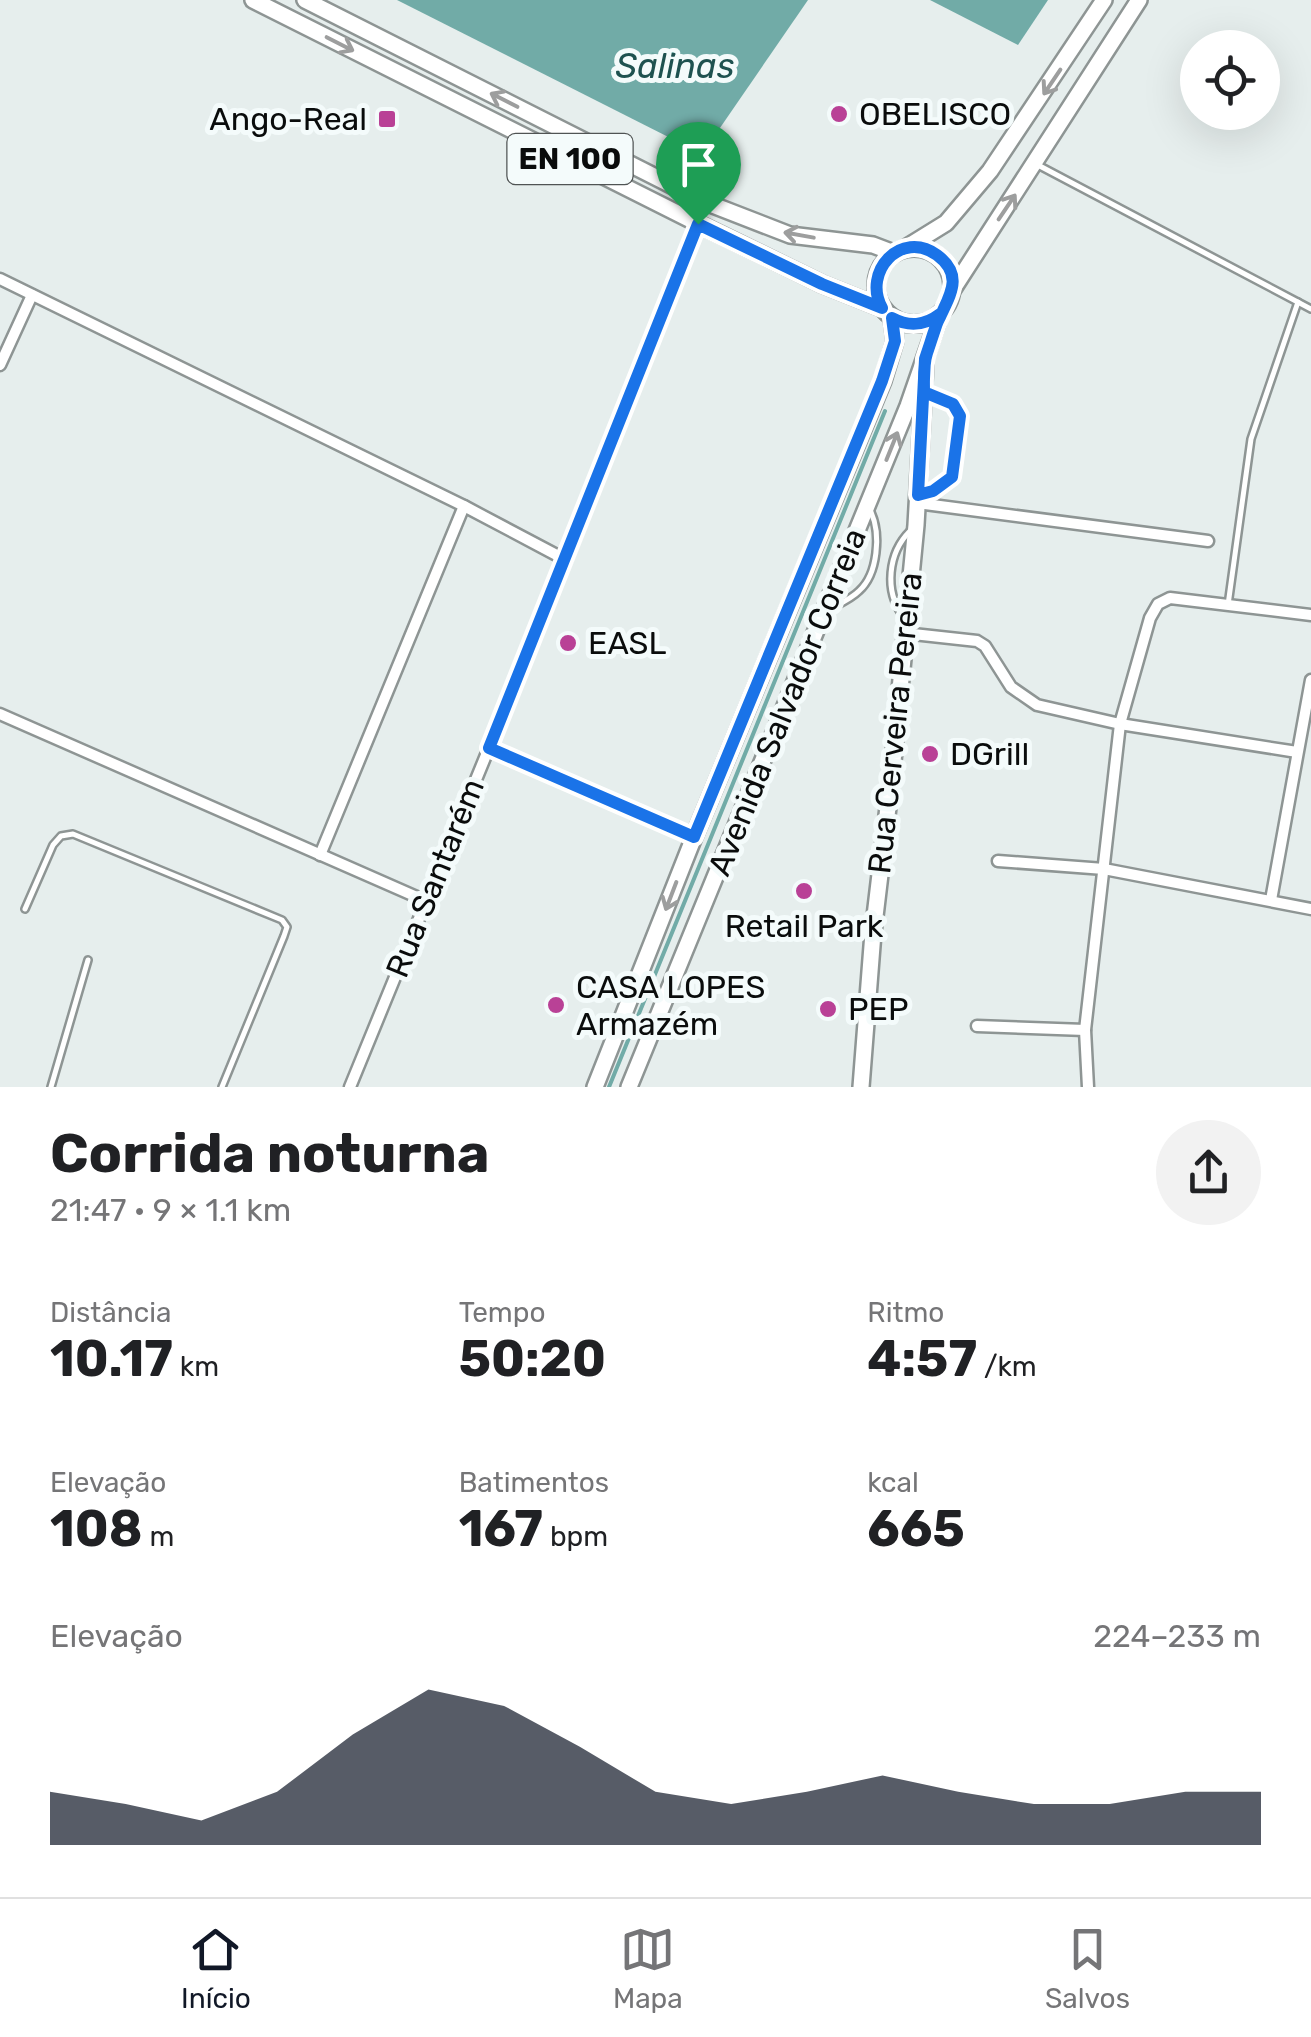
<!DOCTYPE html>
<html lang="pt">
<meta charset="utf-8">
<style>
body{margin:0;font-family:Rubik,sans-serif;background:#f2f2f2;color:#202124;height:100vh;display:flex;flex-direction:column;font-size:38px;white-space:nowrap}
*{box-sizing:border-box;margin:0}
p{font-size:32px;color:#757577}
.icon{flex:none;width:55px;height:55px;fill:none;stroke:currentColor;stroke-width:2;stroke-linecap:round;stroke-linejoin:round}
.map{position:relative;height:1087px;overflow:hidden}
.side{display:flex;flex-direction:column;background:#fff;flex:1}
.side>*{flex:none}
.buttons{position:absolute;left:1180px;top:30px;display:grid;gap:20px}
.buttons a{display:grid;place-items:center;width:100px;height:100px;border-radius:50%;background:#fff;box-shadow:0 10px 40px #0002;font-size:50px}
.pin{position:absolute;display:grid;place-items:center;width:85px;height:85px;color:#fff;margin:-102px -42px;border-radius:50% 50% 50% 0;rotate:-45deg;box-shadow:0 0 10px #0007}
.pin .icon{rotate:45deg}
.round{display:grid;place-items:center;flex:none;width:105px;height:105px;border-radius:52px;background:#f2f2f2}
.head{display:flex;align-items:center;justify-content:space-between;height:170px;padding:0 50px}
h1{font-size:55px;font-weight:700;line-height:75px}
.metrics{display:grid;grid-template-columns:repeat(3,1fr);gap:15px;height:170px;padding:10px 50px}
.metrics div{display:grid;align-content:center}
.metrics b{font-size:50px;font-weight:700}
.metrics small{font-size:28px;font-weight:400}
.metrics p{font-size:28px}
.chart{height:280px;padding:20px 50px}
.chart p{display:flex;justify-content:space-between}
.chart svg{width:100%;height:180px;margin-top:10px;fill:#111827;opacity:.7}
.menu{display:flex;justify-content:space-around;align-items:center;height:140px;border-top:2px solid #e0e0e0;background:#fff;font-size:28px;color:#757577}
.menu a{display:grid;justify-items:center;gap:5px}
.menu .on{color:#111827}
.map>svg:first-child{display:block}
</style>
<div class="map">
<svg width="1311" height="1087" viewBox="0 0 1311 1087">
<rect width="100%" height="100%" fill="#e6eeed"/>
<g fill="#71aba7">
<path d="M 397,0 L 808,0 L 702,154 Z"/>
<path d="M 930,0 L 1048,0 L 1018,45 Z"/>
</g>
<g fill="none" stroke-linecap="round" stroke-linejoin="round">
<path stroke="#71aba7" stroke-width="4" d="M 609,1087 L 885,411"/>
<defs>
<g id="service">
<path d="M 1036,164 L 1311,309"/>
<path d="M 921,494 L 944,484 L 956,468 L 959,416 L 953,404 L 929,393"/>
<path d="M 1228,605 L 1251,439 L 1298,302"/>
<path d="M 830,609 C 839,604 851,599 859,591 C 878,574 881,534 871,512"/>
<path d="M 903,616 C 884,591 888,553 910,531"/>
<path d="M 25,909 L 53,845 L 61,836 L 73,834 L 282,920 L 287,927 L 284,936 L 222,1087"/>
<path d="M 51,1087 L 88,960"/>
</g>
<g id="minor">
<path d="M 0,279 L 464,506 L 566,560"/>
<path d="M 0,365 L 32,295"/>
<path d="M 917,503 L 1208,541"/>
<path d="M 904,633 L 977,641 L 985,646 L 1011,687 L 1037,705 L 1120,724 L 1297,752"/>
<path d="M 0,714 L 426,901"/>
<path d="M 489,748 L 694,837"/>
<path d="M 320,855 L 464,506"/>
<path d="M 998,861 L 1104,869 L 1311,909"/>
<path d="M 1271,900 L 1311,680"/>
<path d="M 977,1026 L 1085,1030"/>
<path d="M 350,1087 L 566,560 L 699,224"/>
<path d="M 1088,1087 L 1085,1030 L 1120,724 L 1150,618 L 1158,604 L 1170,598 L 1311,615"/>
</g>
<path id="secondary" d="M 861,1087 L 873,933 L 891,782 L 916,525 L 925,364"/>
<g id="primary">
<path d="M 253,0 L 699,224 L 822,284 L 882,308 L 888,314"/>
<path d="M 305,0 L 705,202 L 790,235 L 873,245 L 894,253"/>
<circle cx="914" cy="286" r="38"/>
<path d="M 904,249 L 946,223 L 990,171 L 1104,0"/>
<path d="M 953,289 L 1139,0"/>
<path d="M 595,1087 L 694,837 L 883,381 L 895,341 L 892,318"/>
<path d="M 629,1087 L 908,406 L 940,314"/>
</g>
</defs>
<use href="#service" stroke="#8e9594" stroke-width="10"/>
<use href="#minor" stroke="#8e9594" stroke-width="15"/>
<use href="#secondary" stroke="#8e9594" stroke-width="20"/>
<use href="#primary" stroke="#8e9594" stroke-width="20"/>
<use href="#service" stroke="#fff" stroke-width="5"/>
<use href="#minor" stroke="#fff" stroke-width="10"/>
<use href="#secondary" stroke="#fff" stroke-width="15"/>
<use href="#primary" stroke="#fff" stroke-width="15"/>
</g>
<defs><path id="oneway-shaft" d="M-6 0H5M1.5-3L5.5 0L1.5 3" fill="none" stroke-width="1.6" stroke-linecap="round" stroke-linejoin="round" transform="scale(2.5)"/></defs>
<g stroke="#9d9e9e">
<use href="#oneway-shaft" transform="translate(340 44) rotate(27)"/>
<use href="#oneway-shaft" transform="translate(1052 82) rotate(124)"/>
<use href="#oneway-shaft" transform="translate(504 100) rotate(-153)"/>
<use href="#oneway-shaft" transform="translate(1007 207) rotate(-56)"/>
<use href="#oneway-shaft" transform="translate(799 235) rotate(-170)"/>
<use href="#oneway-shaft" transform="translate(892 446) rotate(-68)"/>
<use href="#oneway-shaft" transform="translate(671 896) rotate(111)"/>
</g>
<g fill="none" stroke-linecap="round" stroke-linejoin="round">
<defs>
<path id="route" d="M 698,224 L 489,748 L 694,837 L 882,381 L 895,341 L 892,318 C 909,327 924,326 940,314 L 925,359 L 918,495 L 933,491 L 952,477 L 960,416 L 953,404 L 924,392 C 924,379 923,365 927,353 C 931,342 934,328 940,317 C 950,295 964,275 937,255 C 901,229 862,272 882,308 L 822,284 L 698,224"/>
</defs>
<use href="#route" stroke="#fff" stroke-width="20"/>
<use href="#route" stroke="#1a73e8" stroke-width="12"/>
</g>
<g fill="#b94196" stroke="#f4fbfb" stroke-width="4">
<circle cx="839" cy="114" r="10"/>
<rect x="377" y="109" width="20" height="20" rx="5"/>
<circle cx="568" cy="643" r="10"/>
<circle cx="930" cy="754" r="10"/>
<circle cx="804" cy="891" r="10"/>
<circle cx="556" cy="1005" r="10"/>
<circle cx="828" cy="1009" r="10"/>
</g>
<g text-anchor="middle" stroke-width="10" stroke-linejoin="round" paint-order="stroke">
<rect fill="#f4fbfb" stroke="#505454" stroke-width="2.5" x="507.5" y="134" width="125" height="50" rx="8"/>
<g font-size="30" font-weight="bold" fill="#0a0c0c">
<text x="570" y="169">EN 100</text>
</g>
<g font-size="32" fill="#0a0c0c" stroke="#f4fbfb" text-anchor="start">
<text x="859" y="125">OBELISCO</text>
<text x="367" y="130" text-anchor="end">Ango-Real</text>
<text x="588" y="654">EASL</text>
<text x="950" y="765">DGrill</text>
<text x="804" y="937" text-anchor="middle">Retail Park</text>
<text x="576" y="998">CASA LOPES<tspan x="576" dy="37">Armazém</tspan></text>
<text x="848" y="1020">PEP</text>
</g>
<g font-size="32" fill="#0a0c0c" stroke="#f4fbfb">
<text transform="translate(787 702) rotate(-68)" y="11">Avenida Salvador Correia</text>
<text transform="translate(895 723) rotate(-84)" y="11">Rua Cerveira Pereira</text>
<text transform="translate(435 878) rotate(-68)" y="11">Rua Santarém</text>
</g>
<g font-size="35" font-style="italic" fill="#1f5250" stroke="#f4fbfb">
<text x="675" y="78">Salinas</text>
</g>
</g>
</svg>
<div class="buttons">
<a><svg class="icon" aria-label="locate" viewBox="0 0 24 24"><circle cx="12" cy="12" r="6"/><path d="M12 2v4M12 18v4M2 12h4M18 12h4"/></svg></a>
</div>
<div class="pin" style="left:698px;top:224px;background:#1e9e55"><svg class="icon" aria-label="arrive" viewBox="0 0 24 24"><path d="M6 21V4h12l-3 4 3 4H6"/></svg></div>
</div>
<section class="side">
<div class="head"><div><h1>Corrida noturna</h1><p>21:47 · 9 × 1.1 km</p></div><a class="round"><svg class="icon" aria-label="share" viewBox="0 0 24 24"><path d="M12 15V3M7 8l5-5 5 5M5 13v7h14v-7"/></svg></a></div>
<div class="metrics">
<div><p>Distância</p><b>10.17<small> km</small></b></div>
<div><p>Tempo</p><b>50:20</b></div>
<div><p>Ritmo</p><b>4:57<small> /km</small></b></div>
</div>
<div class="metrics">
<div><p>Elevação</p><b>108<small> m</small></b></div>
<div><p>Batimentos</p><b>167<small> bpm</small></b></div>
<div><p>kcal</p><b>665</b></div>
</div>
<div class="chart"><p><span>Elevação</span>224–233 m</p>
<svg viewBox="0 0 160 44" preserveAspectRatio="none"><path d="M0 44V31L10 34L20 38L30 31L40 17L50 6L60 10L70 20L80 31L90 34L100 31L110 27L120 31L130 34L140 34L150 31L160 31V44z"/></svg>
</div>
</section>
<nav class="menu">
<a class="on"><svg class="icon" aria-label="home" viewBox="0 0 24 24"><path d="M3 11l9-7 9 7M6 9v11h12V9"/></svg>Início</a>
<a><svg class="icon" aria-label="map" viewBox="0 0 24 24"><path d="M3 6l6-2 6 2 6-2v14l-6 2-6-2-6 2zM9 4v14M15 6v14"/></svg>Mapa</a>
<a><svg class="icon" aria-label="saved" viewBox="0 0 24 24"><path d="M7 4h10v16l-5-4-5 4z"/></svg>Salvos</a>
</nav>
